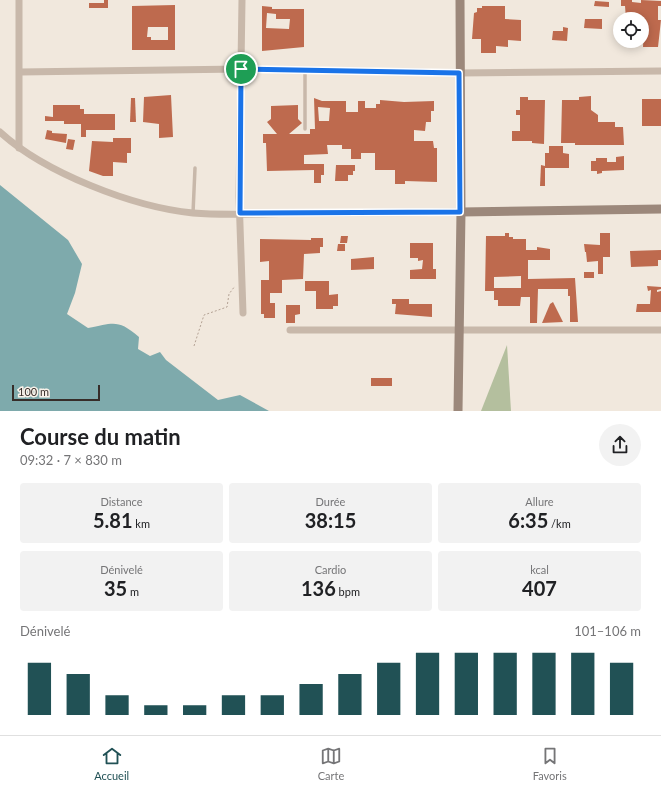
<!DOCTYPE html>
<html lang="fr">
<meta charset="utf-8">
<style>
body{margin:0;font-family:Lato,sans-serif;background:#f2f2f2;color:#202124;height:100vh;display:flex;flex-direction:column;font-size:15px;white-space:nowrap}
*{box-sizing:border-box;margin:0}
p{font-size:13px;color:#757577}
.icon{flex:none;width:22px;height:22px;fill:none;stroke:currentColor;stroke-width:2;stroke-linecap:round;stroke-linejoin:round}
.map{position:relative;height:411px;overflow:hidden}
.details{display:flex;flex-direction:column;background:#fff;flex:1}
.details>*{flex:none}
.buttons{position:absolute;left:613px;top:12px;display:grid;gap:8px}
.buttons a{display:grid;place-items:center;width:36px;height:36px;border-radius:50%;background:#fff;box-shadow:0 2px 10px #0003;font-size:20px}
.scale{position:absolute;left:12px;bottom:10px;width:88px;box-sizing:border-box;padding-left:4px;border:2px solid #362d29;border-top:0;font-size:11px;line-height:14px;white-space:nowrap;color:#362d29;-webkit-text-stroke:3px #f9f2ea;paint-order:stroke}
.pin{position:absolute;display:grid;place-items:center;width:34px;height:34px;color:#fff;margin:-17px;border:2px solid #fff;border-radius:50%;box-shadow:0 1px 4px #0007}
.round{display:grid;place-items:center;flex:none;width:42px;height:42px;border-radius:21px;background:#f2f2f2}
.overview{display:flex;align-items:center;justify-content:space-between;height:68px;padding:0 20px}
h1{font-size:22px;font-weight:700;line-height:30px}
.stats{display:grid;grid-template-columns:repeat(3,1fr);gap:6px;height:68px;padding:4px 20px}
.stats div{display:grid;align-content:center;border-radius:4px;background:#f2f2f2;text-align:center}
.stats b{font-size:20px;font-weight:700}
.stats small{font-size:11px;font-weight:400}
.stats p{font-size:11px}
.chart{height:112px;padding:8px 20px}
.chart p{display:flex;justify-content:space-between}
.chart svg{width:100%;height:72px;margin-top:4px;stroke:#215155;stroke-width:6}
.menu{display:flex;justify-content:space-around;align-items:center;height:56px;border-top:1px solid #e0e0e0;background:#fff;font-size:11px;color:#757577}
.menu a{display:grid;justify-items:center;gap:2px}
.menu .selected{color:#215155}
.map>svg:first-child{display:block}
</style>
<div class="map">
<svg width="661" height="411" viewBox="0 0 661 411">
<rect width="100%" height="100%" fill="#f1e8dd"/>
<path fill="#b4bf9e" d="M 507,345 L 511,411 L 481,411 Z"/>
<path fill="#7eaaac" d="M 0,185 L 68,240 L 82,264 L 75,293 L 67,314 L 88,328 C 114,323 118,319 139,337 L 138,349 L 150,356 L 160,352 L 166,360 L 218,400 L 240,395 L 269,411 L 0,411 Z"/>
<g fill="#be6a4e" fill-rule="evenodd">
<path d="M 104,0 L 108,0 L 108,8 L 89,8 L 89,3 L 104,3 Z"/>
<path d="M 621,0 L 632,0 L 632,2 L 641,3 L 641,0 L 661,1 L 661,6 L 658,6 L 658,20 L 661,20 L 658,47 L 643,47 L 644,27 L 642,27 L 642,19 L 626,19 L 625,6 L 621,6 Z"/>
<path d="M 595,1 L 609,2 L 609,7 L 594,6 Z"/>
<path d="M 175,5 L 175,50 L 132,50 L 132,6 ZM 148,27 L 168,27 L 168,40 L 151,40 L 151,37 L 147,37 Z"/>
<path d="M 262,6 L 272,7 L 272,9 L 304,9 L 304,47 L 262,51 ZM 267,13 L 276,14 L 276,19 L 290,19 L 289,29 L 266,28 Z"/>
<path d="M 482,6 L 505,6 L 505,19 L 521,20 L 521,41 L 508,40 L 508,47 L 496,46 L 496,53 L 481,53 L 481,39 L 472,39 L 474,13 L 477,12 L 477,8 L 482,8 Z"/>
<path d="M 585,19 L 602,19 L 602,29 L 584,28 Z"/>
<path d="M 563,27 L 568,28 L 567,41 L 552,40 L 553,31 L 563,31 Z"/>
<path d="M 171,95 L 173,137 L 159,138 L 159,124 L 143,122 L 144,97 Z"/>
<path d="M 591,96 L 591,110 L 598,115 L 598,122 L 615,122 L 615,127 L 623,127 L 624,145 L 575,145 L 575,143 L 561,143 L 562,100 L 579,100 L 579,97 Z"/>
<path d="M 520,97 L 528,97 L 528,100 L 545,100 L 544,144 L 532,143 L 532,141 L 512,141 L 512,131 L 520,131 L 520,115 L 516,115 L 516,110 L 520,110 Z"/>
<path d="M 131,98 L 135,98 L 136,122 L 130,122 Z"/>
<path d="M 314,98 L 322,101 L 346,101 L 346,112 L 358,112 L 358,101 L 365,101 L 365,108 L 376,108 L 376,104 L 380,104 L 380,100 L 404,102 L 434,101 L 434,111 L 431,111 L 431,122 L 426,122 L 425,131 L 414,130 L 414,141 L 433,141 L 434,148 L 437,148 L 437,182 L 405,181 L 405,184 L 395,184 L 395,170 L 375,170 L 375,153 L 361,153 L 361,159 L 351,159 L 351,149 L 342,149 L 342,145 L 327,145 L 328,154 L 304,155 L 304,164 L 324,164 L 324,175 L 321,175 L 321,183 L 314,183 L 314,170 L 267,171 L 266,143 L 263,143 L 263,134 L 277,134 L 267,122 L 271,119 L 271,106 L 298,105 L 298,119 L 302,123 L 289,134 L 310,134 L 310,129 L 315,129 ZM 318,107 L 330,108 L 329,121 L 319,121 Z"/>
<rect x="642" y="99" width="19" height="27"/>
<path d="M 53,105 L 80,105 L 80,109 L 84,109 L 84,114 L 115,114 L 115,130 L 86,130 L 86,137 L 81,137 L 81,124 L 64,124 L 64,121 L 45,121 L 45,116 L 53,117 Z"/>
<path d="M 47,130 L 52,131 L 52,133 L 67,134 L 66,143 L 45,139 Z"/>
<path d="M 113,138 L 131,138 L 131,153 L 127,153 L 127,163 L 113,162 L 113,176 L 103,176 L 89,171 L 92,141 L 113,142 Z"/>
<path d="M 68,139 L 75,140 L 73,150 L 66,149 Z"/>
<path d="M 549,146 L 563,146 L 563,153 L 569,154 L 569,168 L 545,168 L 545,153 L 549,153 Z"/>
<path d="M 624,156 L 624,170 L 602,171 L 602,173 L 597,174 L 597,171 L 591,171 L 591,161 L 596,161 L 596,158 L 607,158 L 607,162 L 616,162 L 616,157 Z"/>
<path d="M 336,165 L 355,165 L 355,171 L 353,171 L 353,175 L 348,175 L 348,181 L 335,181 Z"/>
<path d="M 541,165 L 545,166 L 545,186 L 540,186 Z"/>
<path d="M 505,233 L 509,233 L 509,237 L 513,237 L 513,239 L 526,239 L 526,250 L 537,250 L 537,247 L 550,249 L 550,260 L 528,260 L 528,279 L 575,278 L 578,322 L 570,322 L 570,296 L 568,296 L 568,289 L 538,289 L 537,323 L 530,323 L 530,297 L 521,297 L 520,306 L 498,306 L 498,300 L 494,300 L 494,291 L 485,291 L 486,236 L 505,236 ZM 521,276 L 521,288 L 494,288 L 494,290 L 494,277 Z"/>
<path d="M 600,233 L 610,233 L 610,257 L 603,257 L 603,274 L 598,274 L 598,261 L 587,262 L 586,252 L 585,252 L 584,244 L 600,245 Z"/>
<path d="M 341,236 L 348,236 L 347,243 L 340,243 Z"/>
<path d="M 311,238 L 323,238 L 323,247 L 320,247 L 320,253 L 304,254 L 303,279 L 282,280 L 282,293 L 270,293 L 270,303 L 275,303 L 275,318 L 264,318 L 264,314 L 261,314 L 261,280 L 269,280 L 269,261 L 260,262 L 260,239 L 311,240 Z"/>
<path d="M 410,243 L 433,243 L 433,269 L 436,269 L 436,279 L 410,279 L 410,270 L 422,269 L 423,260 L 418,261 L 418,258 L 410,258 Z"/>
<path d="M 338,244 L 345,244 L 345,251 L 337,251 Z"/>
<path d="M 661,250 L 661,260 L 658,260 L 658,266 L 631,267 L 630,251 Z"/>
<path d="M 374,257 L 374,269 L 351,270 L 351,259 Z"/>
<rect x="584" y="272" width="10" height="6"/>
<path d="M 305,281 L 329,281 L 329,295 L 338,294 L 338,306 L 333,306 L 333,309 L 316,309 L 316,291 L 305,291 Z"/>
<path d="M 647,286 L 661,287 L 661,289 L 657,290 L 657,292 L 661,291 L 661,312 L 636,312 L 637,304 L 650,304 L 651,290 L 648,291 Z"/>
<path d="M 392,299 L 409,299 L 409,304 L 432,304 L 432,317 L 395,314 L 396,304 L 392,304 Z"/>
<path d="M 553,302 L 563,322 L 542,323 L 550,304 Z"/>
<path d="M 286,305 L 300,305 L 300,314 L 295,315 L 295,323 L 286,323 Z"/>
<rect x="371" y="378" width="21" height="8"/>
</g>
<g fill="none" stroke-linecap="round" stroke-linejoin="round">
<path stroke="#b4a294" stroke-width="1" stroke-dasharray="2 2" stroke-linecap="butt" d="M 194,346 L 204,315 L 227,307 L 229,294 L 235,286"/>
<g stroke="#c8b8aa" stroke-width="3.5">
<path d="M 305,70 L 305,129"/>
<path d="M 193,213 L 195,168"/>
</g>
<g stroke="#c8b8aa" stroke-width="7">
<path d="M 242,0 L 239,196 L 243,313"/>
<path d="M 20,72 L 241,69 L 459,73 L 661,71"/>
<path d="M 0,132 C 45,173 133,207 193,213 C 230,216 269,213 306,213 C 357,213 409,213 461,212"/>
<path d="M 19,148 L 19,0"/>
<path d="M 290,330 L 661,330"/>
</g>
<g stroke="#9c887b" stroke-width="9">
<path d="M 461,212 L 661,209"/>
<path d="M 458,411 L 461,212 L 460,0"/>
</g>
</g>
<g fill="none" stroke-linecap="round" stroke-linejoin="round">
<defs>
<path id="route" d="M 241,69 L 459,73 L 460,212 L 240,213 Z"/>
</defs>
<use href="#route" stroke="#fff" stroke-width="8"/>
<use href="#route" stroke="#1a73e8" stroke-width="5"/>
</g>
</svg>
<div class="buttons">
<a><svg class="icon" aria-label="locate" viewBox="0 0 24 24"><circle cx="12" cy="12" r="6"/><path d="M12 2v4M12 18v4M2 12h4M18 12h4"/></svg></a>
</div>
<div class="scale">100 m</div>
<div class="pin" style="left:241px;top:69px;background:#1e9e55"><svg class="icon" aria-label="arrive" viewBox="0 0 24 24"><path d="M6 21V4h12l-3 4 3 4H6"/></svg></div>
</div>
<section class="details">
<div class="overview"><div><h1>Course du matin</h1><p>09:32 · 7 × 830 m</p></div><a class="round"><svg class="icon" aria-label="share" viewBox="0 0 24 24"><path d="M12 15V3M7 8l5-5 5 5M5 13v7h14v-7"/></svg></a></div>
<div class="stats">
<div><p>Distance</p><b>5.81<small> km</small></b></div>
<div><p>Durée</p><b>38:15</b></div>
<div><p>Allure</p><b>6:35<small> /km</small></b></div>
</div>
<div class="stats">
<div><p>Dénivelé</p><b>35<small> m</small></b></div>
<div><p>Cardio</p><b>136<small> bpm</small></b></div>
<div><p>kcal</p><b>407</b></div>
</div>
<div class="chart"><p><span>Dénivelé</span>101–106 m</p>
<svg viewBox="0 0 160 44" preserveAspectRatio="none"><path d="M5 44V12M15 44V19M25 44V32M35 44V38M45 44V38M55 44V32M65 44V32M75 44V25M85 44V19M95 44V12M105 44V6M115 44V6M125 44V6M135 44V6M145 44V6M155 44V12"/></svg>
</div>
</section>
<nav class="menu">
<a class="selected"><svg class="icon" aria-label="home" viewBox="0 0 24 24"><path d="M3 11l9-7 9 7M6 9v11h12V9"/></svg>Accueil</a>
<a><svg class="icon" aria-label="map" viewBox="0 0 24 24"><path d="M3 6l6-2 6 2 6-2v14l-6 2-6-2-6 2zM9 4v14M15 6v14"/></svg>Carte</a>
<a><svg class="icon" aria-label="saved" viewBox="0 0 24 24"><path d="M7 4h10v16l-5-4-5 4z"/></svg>Favoris</a>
</nav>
